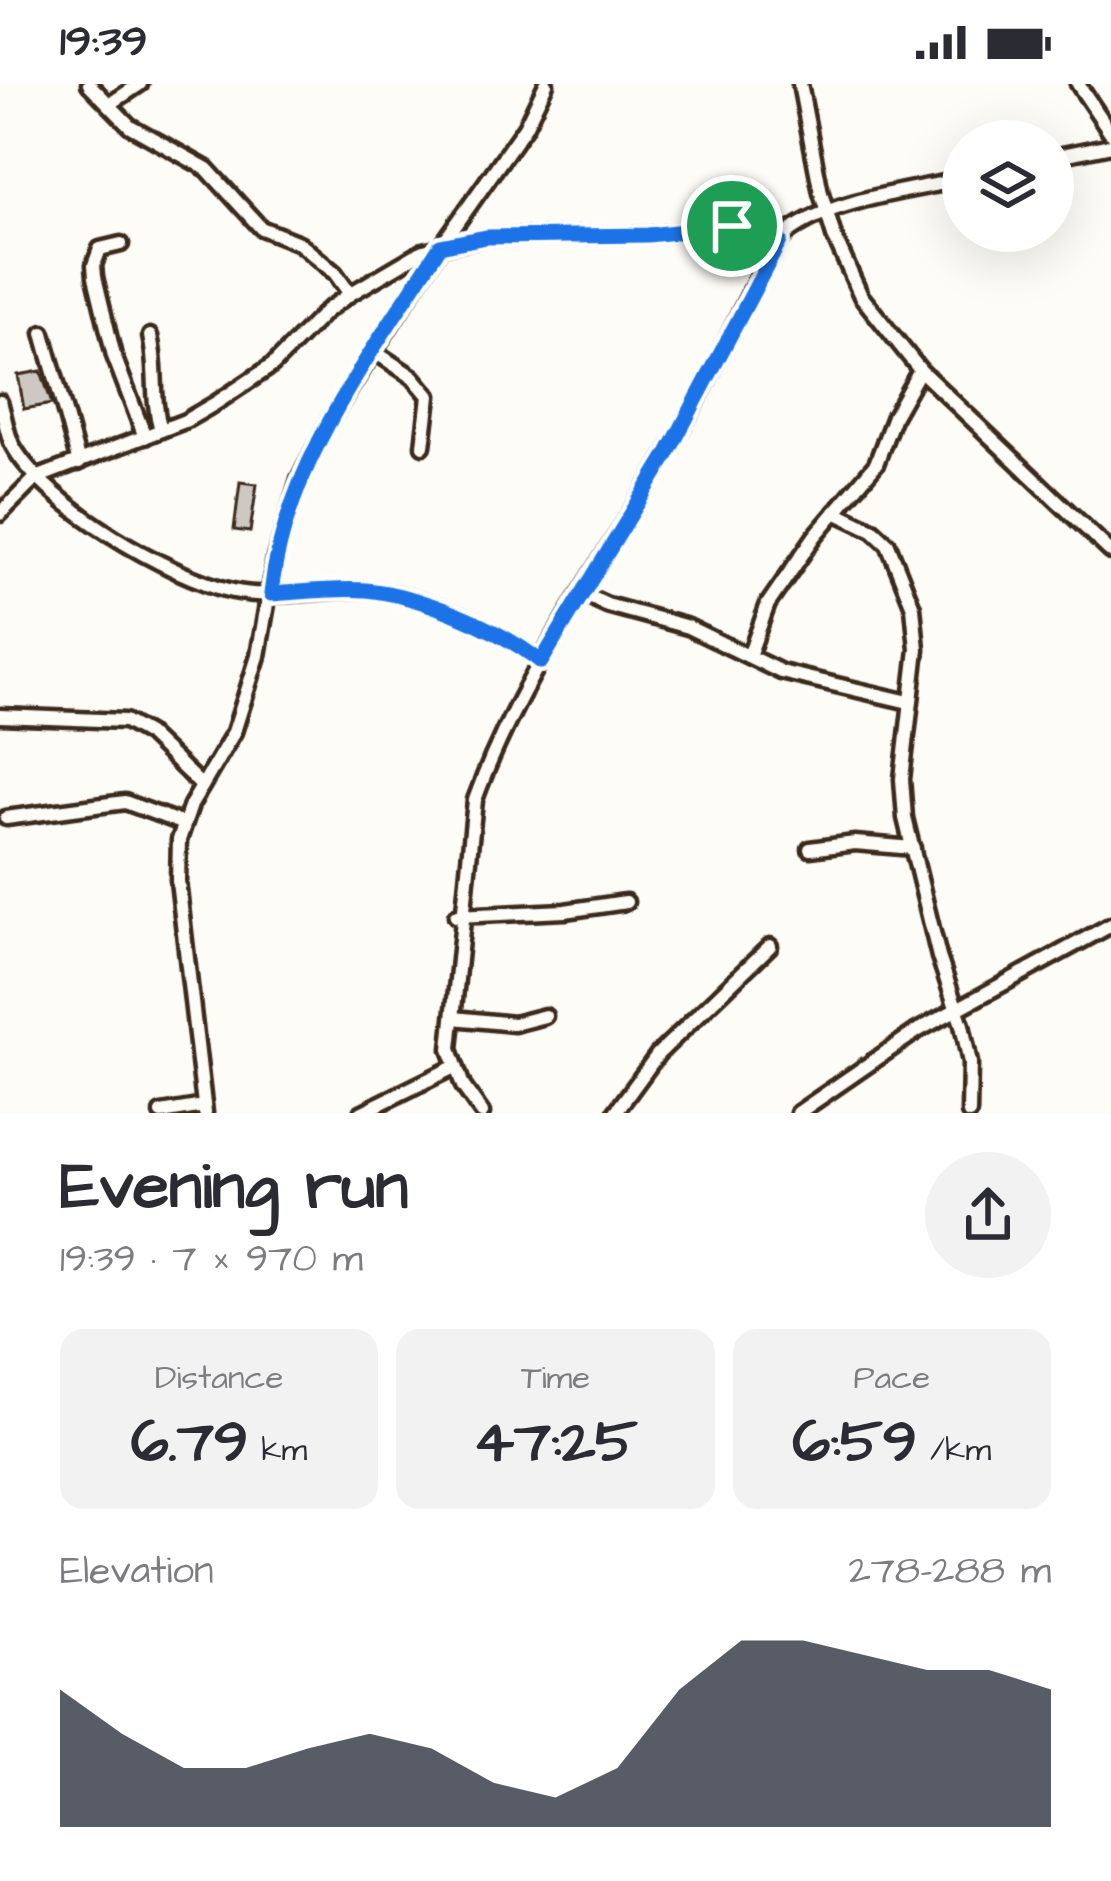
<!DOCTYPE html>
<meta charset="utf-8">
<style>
body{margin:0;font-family:"Architects Daughter",sans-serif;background:#f2f2f3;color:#2b2b33;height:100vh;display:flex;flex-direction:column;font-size:45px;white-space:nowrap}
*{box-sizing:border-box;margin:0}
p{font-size:39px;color:#7c7c81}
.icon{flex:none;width:66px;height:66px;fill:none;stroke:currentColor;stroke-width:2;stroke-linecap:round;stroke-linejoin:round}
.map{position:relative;height:1029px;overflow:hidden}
.side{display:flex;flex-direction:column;background:#fff;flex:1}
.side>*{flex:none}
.fabs{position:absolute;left:942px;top:36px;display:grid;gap:24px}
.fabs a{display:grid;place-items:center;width:132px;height:132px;border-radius:50%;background:#fff;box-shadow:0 12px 48px #0002;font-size:60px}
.pin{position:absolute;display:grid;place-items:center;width:102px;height:102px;color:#fff;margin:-51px;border:6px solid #fff;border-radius:50%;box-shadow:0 3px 12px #0007}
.round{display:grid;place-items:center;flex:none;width:126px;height:126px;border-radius:63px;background:#f2f2f3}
.head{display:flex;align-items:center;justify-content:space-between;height:204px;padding:0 60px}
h1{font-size:66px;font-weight:700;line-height:90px}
.figures{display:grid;grid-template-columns:repeat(3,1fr);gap:18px;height:204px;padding:12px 60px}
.figures div{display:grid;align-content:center;border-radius:24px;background:#f2f2f3;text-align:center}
.figures b{font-size:60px;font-weight:700}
.figures small{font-size:33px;font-weight:400}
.figures p{font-size:33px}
.chart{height:336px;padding:24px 60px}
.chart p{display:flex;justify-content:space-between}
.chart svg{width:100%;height:216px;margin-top:12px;fill:#111827;opacity:.7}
.status{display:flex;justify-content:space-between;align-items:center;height:84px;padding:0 60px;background:#fff;direction:ltr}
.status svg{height:33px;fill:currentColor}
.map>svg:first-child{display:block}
</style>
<div class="status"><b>19:39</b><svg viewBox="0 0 49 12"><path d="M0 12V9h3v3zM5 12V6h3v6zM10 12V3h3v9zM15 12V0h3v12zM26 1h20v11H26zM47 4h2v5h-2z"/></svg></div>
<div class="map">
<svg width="1111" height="1029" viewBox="0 0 1111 1029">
<rect width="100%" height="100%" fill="#fdfcf7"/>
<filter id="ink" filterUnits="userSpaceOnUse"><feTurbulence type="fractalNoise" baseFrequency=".00833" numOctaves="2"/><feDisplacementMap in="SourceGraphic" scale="24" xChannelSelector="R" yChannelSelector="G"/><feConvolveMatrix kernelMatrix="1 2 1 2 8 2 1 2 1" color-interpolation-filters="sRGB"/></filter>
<g filter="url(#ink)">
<g fill="#cdc8c2" stroke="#3b2a1e" stroke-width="3">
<path d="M 41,287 L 52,320 L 24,325 L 18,291 Z"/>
<path d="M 240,398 L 257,400 L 250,448 L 234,446 Z"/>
</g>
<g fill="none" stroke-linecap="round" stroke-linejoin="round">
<defs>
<g id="minor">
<path d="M 89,0 L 130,42 L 207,85 L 261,144 L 299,159 L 335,189 L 350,210"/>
<path d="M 800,0 L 821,109 L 834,152 L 861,212 L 920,286 L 1111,468"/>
<path d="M 1078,0 L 1111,49"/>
<path d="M 110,20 L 140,0"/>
<path d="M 1053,73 L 1111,61"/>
<path d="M 121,160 L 100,165 L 94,181 L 95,193 L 114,272 L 145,353"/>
<path d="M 43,249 L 79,379"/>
<path d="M 150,252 C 158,285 151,314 161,346"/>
<path d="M 375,268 L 413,293 L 429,312 L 423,362"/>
<path d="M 0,318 C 5,333 6,349 13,362 C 45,420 169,493 233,507 C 275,516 320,505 363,506 C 416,508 500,545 541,578"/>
<path d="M 835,428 L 873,446 L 888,460 L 913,523 L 917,565 L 902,695 L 905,734 L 939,873 L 962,941 L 970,979 L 969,1029"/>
<path d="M 0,430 L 36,394 L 185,337 L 216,319 L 273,281 L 326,227 L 350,210 L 423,167 L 486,153 L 648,151 L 732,142 L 761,147 L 780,157"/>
<path d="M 583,510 L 607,521 L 688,543 L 781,588 L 909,618"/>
<path d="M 749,572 L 768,520 L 815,452 L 876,380 L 894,332 L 920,286"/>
<path d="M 0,632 L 125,637 L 148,650 L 202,702"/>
<path d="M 6,734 L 125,718 L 184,740"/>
<path d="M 810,765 L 855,759 L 913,764"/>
<path d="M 456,832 L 565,827 L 626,818"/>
<path d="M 454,934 L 514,940 L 545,932"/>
<path d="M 161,1029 L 204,1022"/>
<path d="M 205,1029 L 178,797 L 179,756 L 191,721 L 234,648 L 258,572 L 275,474 L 299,395 L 330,336 L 441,162 L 525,43 L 546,0"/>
<path d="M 361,1029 L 454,983"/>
<path d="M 482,1029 L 463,1002 L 450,965 L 475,716 C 532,558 646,426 718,275 C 731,249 769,162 789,148 C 832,115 911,107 963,95"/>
<path d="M 615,1029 L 658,970 L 770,862"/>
<path d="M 798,1029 L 917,947 L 1111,841"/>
</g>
</defs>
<use href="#minor" stroke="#3b2a1e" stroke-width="21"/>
<use href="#minor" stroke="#fdfcf7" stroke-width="12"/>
</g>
</g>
<g fill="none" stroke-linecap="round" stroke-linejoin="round" filter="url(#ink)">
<defs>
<path id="route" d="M 732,142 L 761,147 L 780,157 L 667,371 L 541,578 C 500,545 420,511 366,506 C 335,504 303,508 271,510 C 285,379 371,271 440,162 L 486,153 L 648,151 Z"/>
</defs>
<use href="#route" stroke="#fff" stroke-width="24"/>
<use href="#route" stroke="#1a73e8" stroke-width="15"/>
</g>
</svg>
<div class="fabs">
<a><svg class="icon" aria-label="layers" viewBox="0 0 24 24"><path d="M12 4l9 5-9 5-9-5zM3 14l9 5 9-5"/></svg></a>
</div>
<div class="pin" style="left:732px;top:142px;background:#1e9e55"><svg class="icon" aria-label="arrive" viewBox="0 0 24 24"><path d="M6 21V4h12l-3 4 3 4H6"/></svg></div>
</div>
<section class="side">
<div class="head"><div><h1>Evening run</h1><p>19:39 · 7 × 970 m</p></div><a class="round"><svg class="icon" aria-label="share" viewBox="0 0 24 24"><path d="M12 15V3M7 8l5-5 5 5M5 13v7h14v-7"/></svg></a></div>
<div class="figures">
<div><p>Distance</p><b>6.79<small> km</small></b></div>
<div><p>Time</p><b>47:25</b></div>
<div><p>Pace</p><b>6:59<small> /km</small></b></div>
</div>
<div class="chart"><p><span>Elevation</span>278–288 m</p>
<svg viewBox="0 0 160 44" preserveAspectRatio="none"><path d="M0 44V16L10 25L20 32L30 32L40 28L50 25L60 28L70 35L80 38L90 32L100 16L110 6L120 6L130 9L140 12L150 12L160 16V44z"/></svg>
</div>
</section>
